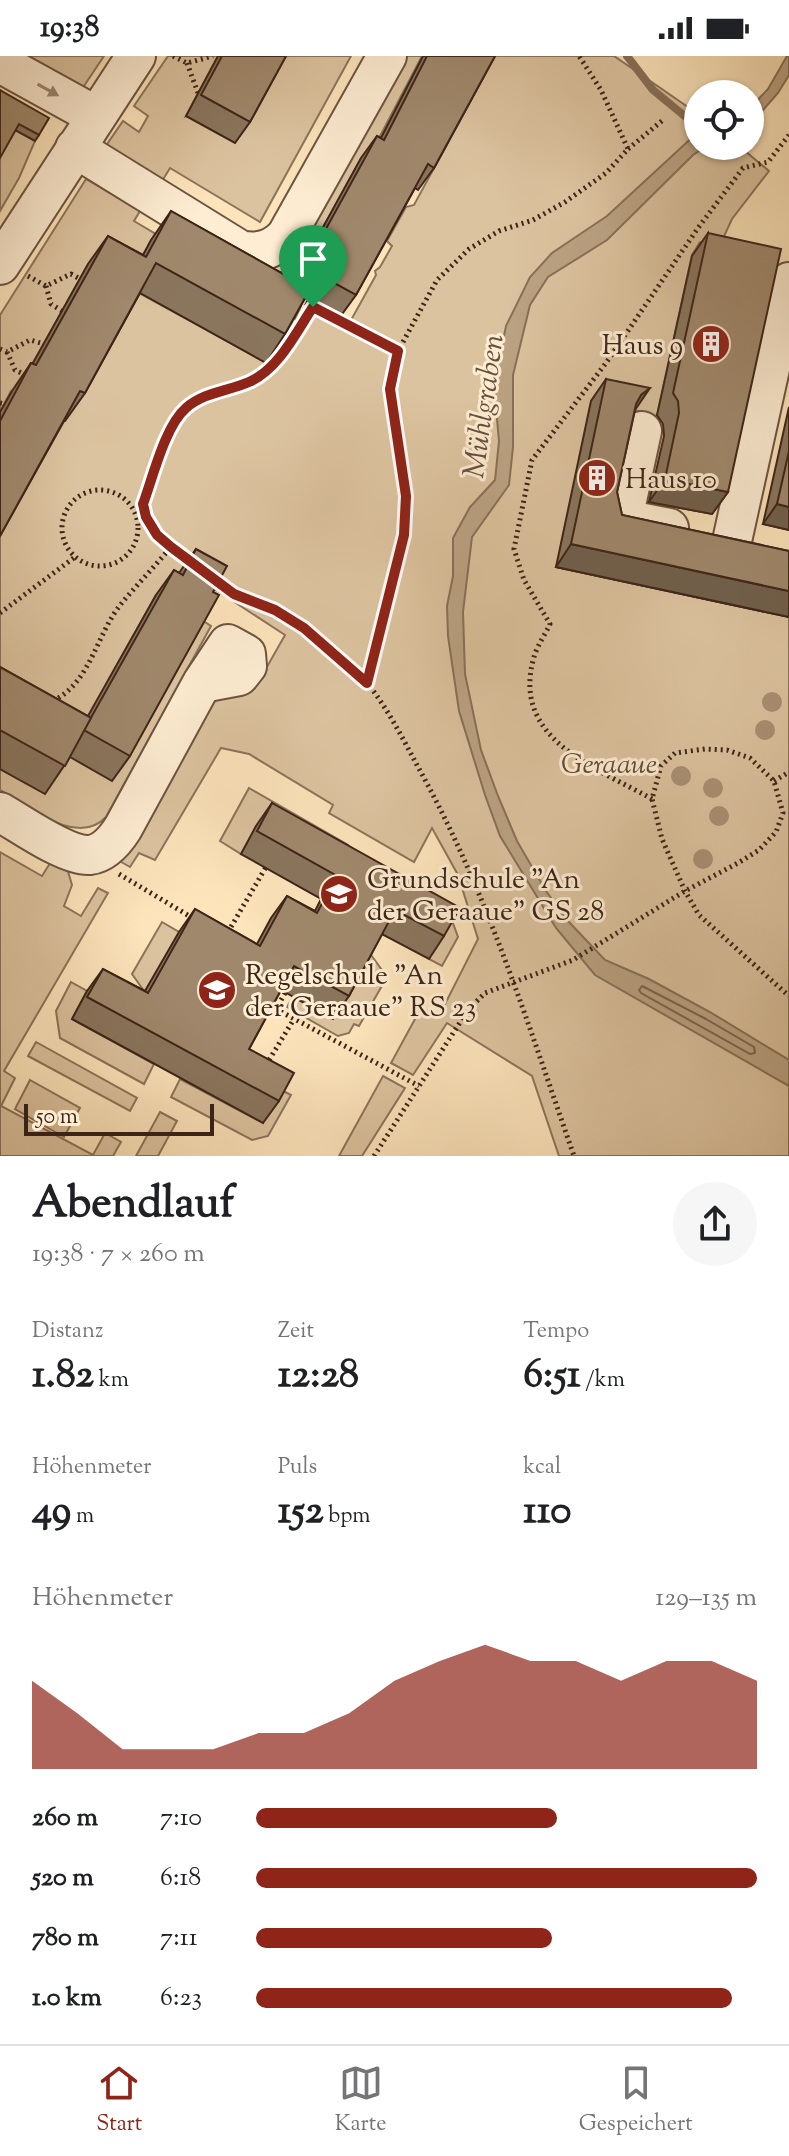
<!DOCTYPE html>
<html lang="de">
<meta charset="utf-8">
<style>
body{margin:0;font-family:"Sorts Mill Goudy",serif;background:#f6f6f6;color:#202124;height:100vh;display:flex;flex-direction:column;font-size:30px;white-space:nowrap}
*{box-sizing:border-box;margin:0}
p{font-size:26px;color:#757577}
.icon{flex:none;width:44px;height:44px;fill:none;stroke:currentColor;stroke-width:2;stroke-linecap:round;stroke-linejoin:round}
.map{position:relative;height:1100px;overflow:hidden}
.details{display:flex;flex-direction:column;background:#fff;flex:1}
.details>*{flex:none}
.fabs{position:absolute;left:684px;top:24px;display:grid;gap:16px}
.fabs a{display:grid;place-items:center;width:80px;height:80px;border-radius:50%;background:#fff;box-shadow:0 2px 6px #0004;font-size:40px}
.scale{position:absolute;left:24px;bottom:20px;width:190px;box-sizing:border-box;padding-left:8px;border:4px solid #3c2417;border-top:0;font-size:22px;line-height:28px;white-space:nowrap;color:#3c2417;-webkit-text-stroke:6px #feedd3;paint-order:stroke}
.pin{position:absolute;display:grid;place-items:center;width:68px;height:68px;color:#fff;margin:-82px -34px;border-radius:50% 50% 50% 0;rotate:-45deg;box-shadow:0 0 8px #0007}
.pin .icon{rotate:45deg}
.round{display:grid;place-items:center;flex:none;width:84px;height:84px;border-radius:42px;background:#f6f6f6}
.head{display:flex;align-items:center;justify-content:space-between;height:136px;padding:0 32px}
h1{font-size:44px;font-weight:800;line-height:60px}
.stats{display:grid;grid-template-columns:repeat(3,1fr);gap:12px;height:136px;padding:8px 32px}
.stats div{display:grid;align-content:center}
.stats b{font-size:40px;font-weight:800}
.stats small{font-size:22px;font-weight:400}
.stats p{font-size:22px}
.chart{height:224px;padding:16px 32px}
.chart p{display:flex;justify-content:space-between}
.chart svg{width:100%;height:144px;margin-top:8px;fill:#8f2418;opacity:.7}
ul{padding:0 32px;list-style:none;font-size:26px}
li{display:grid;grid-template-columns:128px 96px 1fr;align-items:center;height:60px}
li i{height:20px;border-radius:10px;background:#8f2418}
.status{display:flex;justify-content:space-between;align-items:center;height:56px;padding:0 40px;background:#fff;direction:ltr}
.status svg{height:22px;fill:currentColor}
.dock{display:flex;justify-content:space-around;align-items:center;height:112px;border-top:2px solid #e0e0e0;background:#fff;font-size:22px;color:#757577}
.dock a{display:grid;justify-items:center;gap:4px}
.dock .selected{color:#8f2418}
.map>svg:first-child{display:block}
</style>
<div class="status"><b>19:38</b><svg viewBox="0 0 49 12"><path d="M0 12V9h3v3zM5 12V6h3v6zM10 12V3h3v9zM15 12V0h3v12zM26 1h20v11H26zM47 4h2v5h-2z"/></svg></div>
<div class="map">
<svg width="789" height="1100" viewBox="0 0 789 1100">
<rect width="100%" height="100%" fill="#fde4bb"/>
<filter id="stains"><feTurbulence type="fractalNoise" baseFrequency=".0025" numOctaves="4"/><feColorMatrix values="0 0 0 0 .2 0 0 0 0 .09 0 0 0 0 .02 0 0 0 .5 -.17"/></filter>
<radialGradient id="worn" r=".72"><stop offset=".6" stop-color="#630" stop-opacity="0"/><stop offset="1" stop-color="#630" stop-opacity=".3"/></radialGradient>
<g fill="#dcc39f" stroke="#8c745b" stroke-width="2">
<path d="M 15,0 L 104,0 L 80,36 Z"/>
<path d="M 168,0 L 218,0 L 186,60 L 282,0 L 351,0 L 260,166 L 170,112 L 159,130 L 103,94 L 123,65 L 139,76 L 148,60 L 134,50 Z"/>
<path d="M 401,0 L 422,0 L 367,105 L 361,103 L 289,233 L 280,219 Z"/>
<path d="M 495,0 L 614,0 L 698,58 L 698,90 L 739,90 L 769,115 L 732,163 L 720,189 L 700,186 L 692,199 L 657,360 L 633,354 L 556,511 L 789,561 L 789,1100 L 559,1100 L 532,1020 L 447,967 L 413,1019 L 391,1007 L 421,952 L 439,960 L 478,883 L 458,819 L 432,772 L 414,806 L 329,757 L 333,749 L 249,698 L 221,692 L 155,804 L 139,797 L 130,811 L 116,803 L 205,650 L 245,628 L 255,632 L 285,579 L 216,534 L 156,539 L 72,690 L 0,650 L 0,473 L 61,363 L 64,365 L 136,235 L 265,306 L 88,209 L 16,337 L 11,335 L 0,356 L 0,259 L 86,123 L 140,155 L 134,165 L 156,178 L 301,250 L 295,263 L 298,264 L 305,254 L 345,275 L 376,219 L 375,215 L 380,211 L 392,190 L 387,185 L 406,151 L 414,149 Z"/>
<path d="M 10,71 L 35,85 L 19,122 L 0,155 L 0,100 Z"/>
<path d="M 202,564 L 211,570 L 106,761 C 77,792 29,750 0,734 L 0,713 L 66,699 Z"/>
<path d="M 249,732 L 348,789 L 335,813 L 257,770 L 241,798 L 220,785 Z"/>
<path d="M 0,796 L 42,820 L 52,804 L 67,812 L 72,829 L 64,850 L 81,860 L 98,832 L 108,837 L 4,1015 L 15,1022 L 1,1050 L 93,1099 L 105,1077 L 121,1086 L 113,1100 L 0,1100 Z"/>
<path d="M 446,848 L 458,881 L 442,910 L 429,903 Z"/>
<path d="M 162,866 L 179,876 L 154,949 L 132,918 Z"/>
<path d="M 361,885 L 387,921 L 359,970 L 354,968 L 349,977 L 338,980 L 287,951 L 293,941 L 333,962 Z"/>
<path d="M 71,926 L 87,935 L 72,963 L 154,1008 L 144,1028 L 60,982 L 56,955 Z"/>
<path d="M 36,986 L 137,1042 L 130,1055 L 28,1000 Z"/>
<path d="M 383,1020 L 405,1032 L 362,1100 L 339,1100 Z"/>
<path d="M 180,1023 L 263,1067 L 268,1027 L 291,1039 L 268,1080 L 252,1084 L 171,1041 Z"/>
<path d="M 30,1024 L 80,1052 L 64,1081 L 15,1053 Z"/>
<path d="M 160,1056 L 177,1065 L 158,1100 L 136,1100 Z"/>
</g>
<g fill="#bba383" stroke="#887058" stroke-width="2">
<path d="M 787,0 L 789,0 L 789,19 L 778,37 L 750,69 L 750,52 L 768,33 Z"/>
<path d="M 698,76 L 698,90 L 707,90 L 693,99 L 607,184 L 548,221 L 530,249 L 513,319 L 513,391 L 509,429 L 472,481 L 463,556 L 465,618 L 481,694 L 498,740 L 517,785 L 546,835 L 568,865 L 605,904 L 649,923 L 710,956 L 789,1004 L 789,1030 L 595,919 L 556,872 L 500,780 L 485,739 L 459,655 L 448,580 L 447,550 L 453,520 L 453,482 L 470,451 L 495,424 L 499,385 L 495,341 L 498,309 L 506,270 L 530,221 L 552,197 L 607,160 Z"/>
</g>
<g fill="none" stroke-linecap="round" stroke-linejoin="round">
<path stroke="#7c644d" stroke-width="2" d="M 642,930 L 706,963 L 754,991 L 755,997 L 750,998 L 641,937 L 639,934 Z"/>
<path stroke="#887058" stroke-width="8" d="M 627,0 L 653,34 L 698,71"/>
<defs>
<g id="minor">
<path d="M 0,7 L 96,60"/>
<path d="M 75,92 L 240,194 C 258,198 273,194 286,180 L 387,0"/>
<path d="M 0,209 L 136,0"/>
<path d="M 642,375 L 623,463 L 669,472"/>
<path d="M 732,485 L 789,226"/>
<path d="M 0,756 C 21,768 67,801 90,799 C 105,797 116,783 123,772 L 202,627 L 228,588 L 246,598 L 247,610 L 239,620 L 202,627"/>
</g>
</defs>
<use href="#minor" stroke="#6c5440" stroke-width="42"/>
<g stroke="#3c2417" stroke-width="5" stroke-dasharray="2 4" stroke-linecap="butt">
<path d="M 173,0 L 187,7 L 213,0"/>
<path d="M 187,7 L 198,37"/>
<path d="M 628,93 L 663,64"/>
<path d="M 28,220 L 46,230 L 71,218 L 80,223"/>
<path d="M 46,230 L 51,248 L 62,255"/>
<path d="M 300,244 L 398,295"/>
<path d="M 0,293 L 7,296 L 30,284 L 44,288"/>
<path d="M 7,296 L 15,314 L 26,319"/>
<path d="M 0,347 L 4,348"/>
<circle cx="100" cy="472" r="38"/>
<path d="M 193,507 C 171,491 149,476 143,448 C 153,421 165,370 186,351 C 204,336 229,335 249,326 C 279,313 296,276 313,251"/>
<path d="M 213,523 C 235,539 250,542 273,553 C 297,564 351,607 368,628 C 388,653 403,683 418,711 C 486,833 528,968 574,1100"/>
<path d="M 0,557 L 75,501"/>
<path d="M 367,626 L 404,479 L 406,440 L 390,333 L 398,295 L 437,224 L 469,193 L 499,175 L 533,164 L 565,146 L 606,117 L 628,93 L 601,34 L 579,0"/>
<path d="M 53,645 C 91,626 96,579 121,548 C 137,529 155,510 171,491"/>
<path d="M 774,725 L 789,716"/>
<path d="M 652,743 C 595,711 510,683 534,601 C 537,590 545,579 550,568 L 524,524 L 514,493 L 532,404 L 606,307 L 698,172 L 743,112 L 768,106 L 789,79"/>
<path d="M 119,818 L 196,864"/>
<path d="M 228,876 L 266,811"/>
<path d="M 285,937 L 276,953 L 419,1030"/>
<path d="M 266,1009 L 294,963"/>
<path d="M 374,1100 L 468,954 L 485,937 L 573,904 L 685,835 L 738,807 L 759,794 L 776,776 L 783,757 L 774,725 L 750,702 L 727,694 L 705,693 L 675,697 L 661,710 L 652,743 L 662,783 L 685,835 L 699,859 L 789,940"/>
</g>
<use href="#minor" stroke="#feedd3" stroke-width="38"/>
</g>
<g fill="#a99074">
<circle cx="772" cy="646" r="10"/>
<circle cx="765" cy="674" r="10"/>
<circle cx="681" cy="720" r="10"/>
<circle cx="713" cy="732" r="10"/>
<circle cx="719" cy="760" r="10"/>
<circle cx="703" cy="803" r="10"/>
</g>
<g fill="#8a755d" stroke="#3c2417" stroke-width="2">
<path d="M 218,0 L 286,0 L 250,66 L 235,87 L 186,60 Z"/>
<path d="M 423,0 L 495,0 L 434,112 L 418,134 L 415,132 L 356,239 L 340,261 L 305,242 L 285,278 L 266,307 L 140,237 L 85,337 L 65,365 L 64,365 L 0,480 L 0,356 L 12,335 L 31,307 L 33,307 L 88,208 L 108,180 L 143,199 L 151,184 L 171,155 L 294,224 L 361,102 L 377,80 L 381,82 Z"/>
<path d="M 0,34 L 39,79 L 35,85 L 15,74 Z"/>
<path d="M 708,177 L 728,436 L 712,458 L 649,446 L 664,380 L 663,368 L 657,359 L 692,200 Z"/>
<path d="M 606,323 L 635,354 L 617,436 L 622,459 L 789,495 L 789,561 L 556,511 L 591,345 Z"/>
<path d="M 789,351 L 789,474 L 763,468 Z"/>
<path d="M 196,493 L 130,700 L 112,725 L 70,701 L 45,738 L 0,713 L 0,611 L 88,660 L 156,539 L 174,514 L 179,517 Z"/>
<path d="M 272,747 L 444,880 L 429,903 L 382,878 L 349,940 L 333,963 L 281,934 L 249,993 L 279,1045 L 263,1067 L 72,963 L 87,935 L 103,913 L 145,935 L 179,876 L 195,853 L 257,888 L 271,862 L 287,840 L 315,855 L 321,843 L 241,798 L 256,770 Z"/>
</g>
<g fill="#705f4c" stroke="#3c2417" stroke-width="2">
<path d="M 650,332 L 635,354 L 625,361 L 641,339 Z"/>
<path d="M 665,423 L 728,436 L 712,458 L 649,446 Z"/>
<path d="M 777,448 L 789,451 L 789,474 L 763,468 Z"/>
<path d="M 571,488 L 789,535 L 789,561 L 556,511 Z"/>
</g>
<g fill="#a0886c" stroke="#3c2417" stroke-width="2">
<path d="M 222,0 L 286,0 L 250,66 L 201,39 Z"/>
<path d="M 427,0 L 495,0 L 434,112 L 428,108 L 356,239 L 305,211 L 377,80 L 384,84 Z"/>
<path d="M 0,34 L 49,62 L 39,79 L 19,68 L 0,102 Z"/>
<path d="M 171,155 L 310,233 L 285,278 L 156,207 L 85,337 L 80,335 L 0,480 L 0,365 L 31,307 L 36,309 L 108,180 L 146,201 Z"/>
<path d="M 708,177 L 781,193 L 728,436 L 665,423 L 679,357 L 678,345 L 673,337 Z"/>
<path d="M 606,323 L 650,332 L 641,339 L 636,348 L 617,436 L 622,459 L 789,495 L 789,535 L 571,488 Z"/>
<path d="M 789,395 L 789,451 L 777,448 Z"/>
<path d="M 196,493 L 227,510 L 213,536 L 219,539 L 130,700 L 84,674 L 174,514 L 183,519 Z"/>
<path d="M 0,611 L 91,662 L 65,710 L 0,674 Z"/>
<path d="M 272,747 L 460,852 L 444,880 L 395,854 L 349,940 L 294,910 L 249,993 L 294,1017 L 279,1045 L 87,941 L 103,913 L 148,937 L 195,853 L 260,890 L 287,840 L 317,857 L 337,820 L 257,775 Z"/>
</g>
<defs><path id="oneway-solid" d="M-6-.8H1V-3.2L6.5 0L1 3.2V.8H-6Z" transform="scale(2)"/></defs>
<use fill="#9d8875" href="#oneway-solid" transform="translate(48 34) rotate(29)"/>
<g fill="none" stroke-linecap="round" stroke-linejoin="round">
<defs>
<path id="route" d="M 313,251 L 398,295 L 390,333 L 406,440 L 404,479 L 367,627 L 304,572 L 275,554 L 234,538 L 171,491 L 157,479 L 146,461 L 143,448 C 153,421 165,370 186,352 C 204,336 229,335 249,326 C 279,313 296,276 313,251 Z"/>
</defs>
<use href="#route" stroke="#fff" stroke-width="16"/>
<use href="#route" stroke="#8f2418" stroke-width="10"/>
</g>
<defs>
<symbol id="building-disc" viewBox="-11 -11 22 22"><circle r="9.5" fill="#8f2418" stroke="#feedd3"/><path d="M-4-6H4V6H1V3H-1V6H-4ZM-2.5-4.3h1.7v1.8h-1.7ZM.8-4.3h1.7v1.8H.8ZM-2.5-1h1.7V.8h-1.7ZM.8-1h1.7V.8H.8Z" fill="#fff"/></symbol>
<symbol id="school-disc" viewBox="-11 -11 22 22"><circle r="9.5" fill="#8f2418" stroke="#feedd3"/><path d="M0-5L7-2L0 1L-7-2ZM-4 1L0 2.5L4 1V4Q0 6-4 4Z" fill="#fff"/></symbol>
</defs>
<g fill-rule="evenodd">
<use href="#building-disc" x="689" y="266" width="44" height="44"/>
<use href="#building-disc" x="575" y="400" width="44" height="44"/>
<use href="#school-disc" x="317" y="816" width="44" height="44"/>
<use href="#school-disc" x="195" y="912" width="44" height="44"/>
</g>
<g text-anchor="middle" stroke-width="6" stroke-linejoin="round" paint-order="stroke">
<g font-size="28" fill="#3c2417" stroke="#feedd3" text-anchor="start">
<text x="683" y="298" text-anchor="end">Haus 9</text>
<text x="625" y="432">Haus 10</text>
<text x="367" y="832">Grundschule "An<tspan x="367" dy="32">der Geraaue" GS 28</tspan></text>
<text x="245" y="928">Regelschule "An<tspan x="245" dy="32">der Geraaue" RS 23</tspan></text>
</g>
<g font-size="28" font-style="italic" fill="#644c39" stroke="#feedd3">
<text x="609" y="717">Geraaue</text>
</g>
<g font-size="30" font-style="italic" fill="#68503d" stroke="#feedd3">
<text transform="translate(483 350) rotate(-82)" y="10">Mühlgraben</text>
</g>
</g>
<rect width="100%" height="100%" filter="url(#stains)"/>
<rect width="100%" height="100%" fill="url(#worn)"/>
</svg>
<div class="fabs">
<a><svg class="icon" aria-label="locate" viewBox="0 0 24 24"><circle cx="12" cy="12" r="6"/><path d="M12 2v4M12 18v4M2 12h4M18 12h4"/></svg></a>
</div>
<div class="scale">50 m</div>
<div class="pin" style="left:313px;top:251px;background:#1e9e55"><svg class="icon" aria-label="arrive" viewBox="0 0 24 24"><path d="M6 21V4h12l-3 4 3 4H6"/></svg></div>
</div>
<section class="details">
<div class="head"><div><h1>Abendlauf</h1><p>19:38 · 7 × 260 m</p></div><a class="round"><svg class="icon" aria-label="share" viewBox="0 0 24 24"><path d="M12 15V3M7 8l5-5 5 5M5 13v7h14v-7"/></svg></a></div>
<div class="stats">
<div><p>Distanz</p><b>1.82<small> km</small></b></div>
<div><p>Zeit</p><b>12:28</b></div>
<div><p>Tempo</p><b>6:51<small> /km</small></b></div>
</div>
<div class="stats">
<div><p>Höhenmeter</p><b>49<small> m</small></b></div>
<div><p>Puls</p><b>152<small> bpm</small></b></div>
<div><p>kcal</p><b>110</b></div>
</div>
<div class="chart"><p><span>Höhenmeter</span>129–135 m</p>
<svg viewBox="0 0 160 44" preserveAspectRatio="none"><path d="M0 44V17L10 27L20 38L30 38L40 38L50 33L60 33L70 27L80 17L90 11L100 6L110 11L120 11L130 17L140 11L150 11L160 17V44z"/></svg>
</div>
<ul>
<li><b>260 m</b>7:10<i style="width:60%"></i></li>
<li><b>520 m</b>6:18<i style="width:100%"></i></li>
<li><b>780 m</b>7:11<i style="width:59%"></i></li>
<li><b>1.0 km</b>6:23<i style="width:95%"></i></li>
</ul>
</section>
<nav class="dock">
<a class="selected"><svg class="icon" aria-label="home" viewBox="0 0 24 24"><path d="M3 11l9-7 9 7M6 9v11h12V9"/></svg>Start</a>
<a><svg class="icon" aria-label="map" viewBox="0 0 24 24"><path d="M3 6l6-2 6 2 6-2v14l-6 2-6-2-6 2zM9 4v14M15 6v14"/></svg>Karte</a>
<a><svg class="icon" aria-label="saved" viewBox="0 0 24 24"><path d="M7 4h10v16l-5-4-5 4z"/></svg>Gespeichert</a>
</nav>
